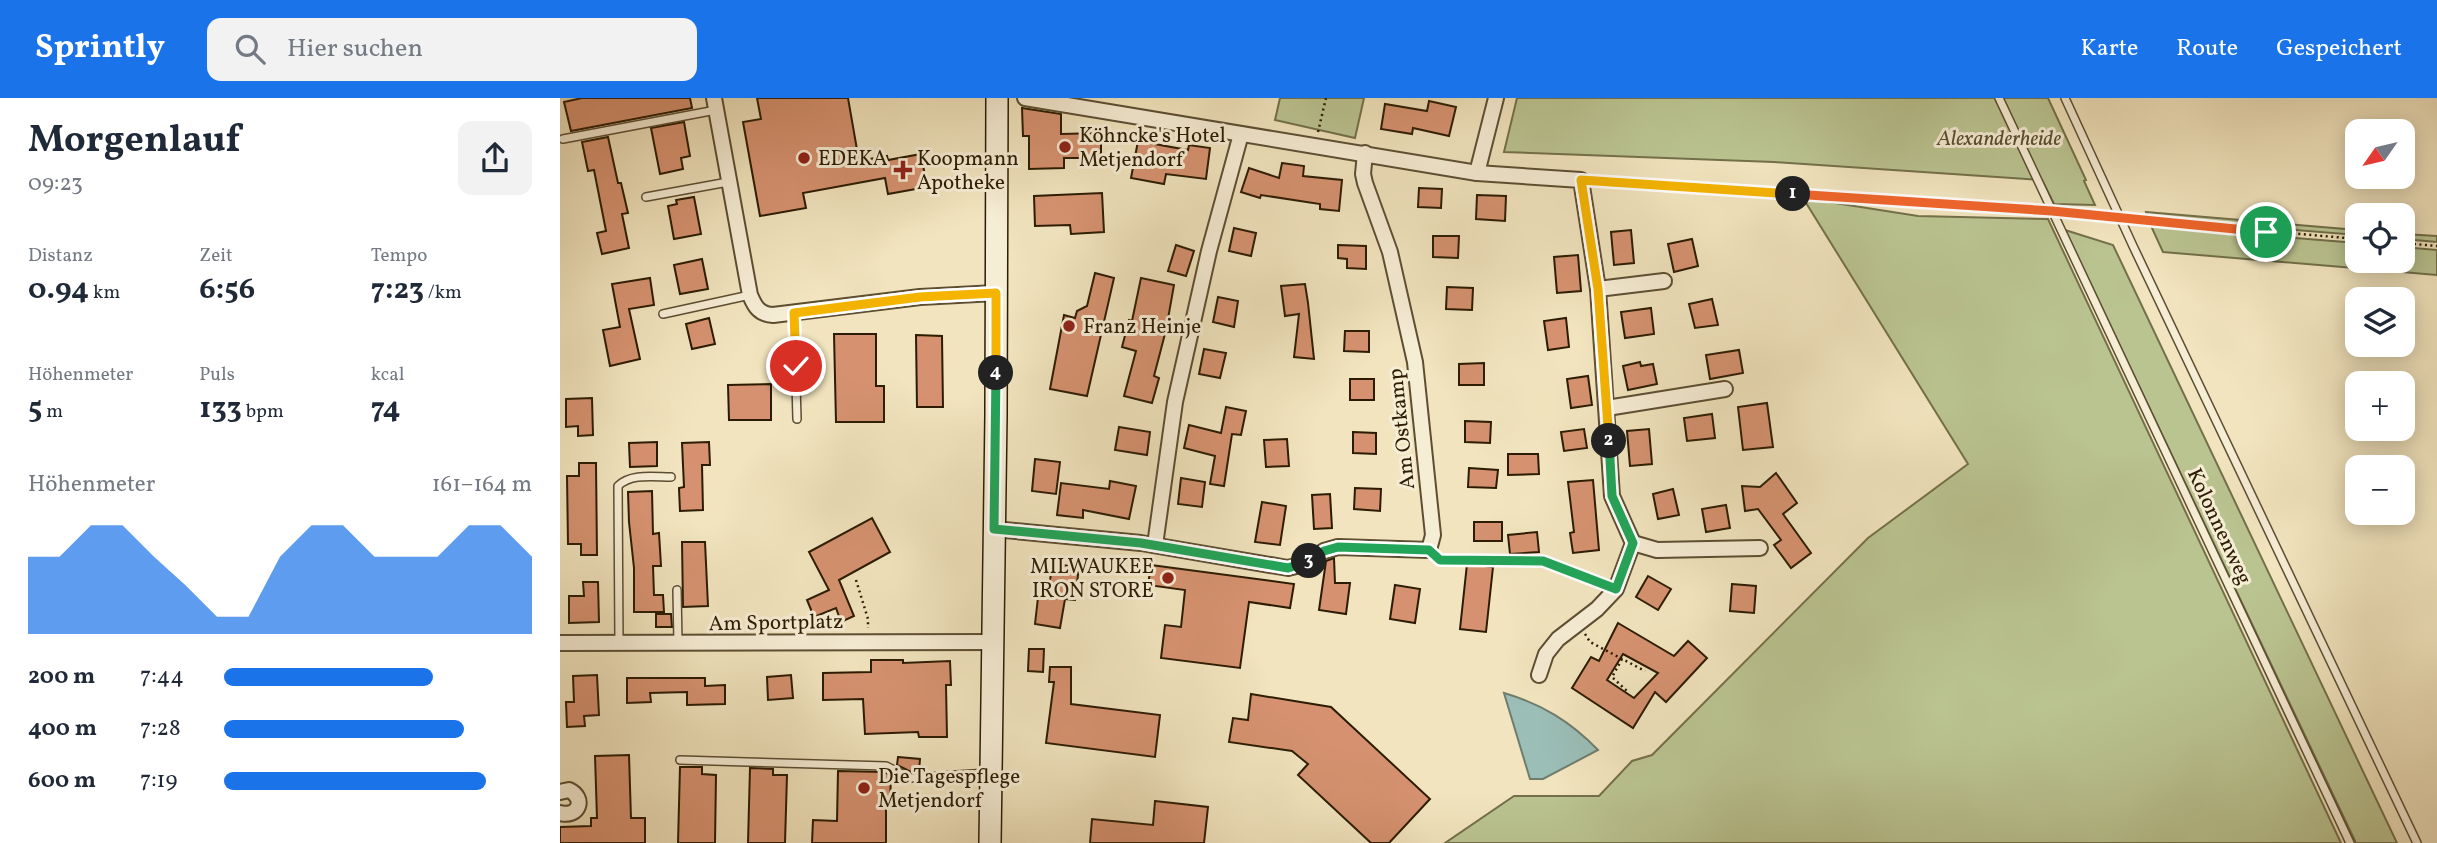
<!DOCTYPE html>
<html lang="de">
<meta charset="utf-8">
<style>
body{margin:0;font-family:Vollkorn,serif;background:#f2f2f3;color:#1f2937;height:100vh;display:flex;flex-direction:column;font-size:26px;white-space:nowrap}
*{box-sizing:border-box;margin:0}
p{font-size:23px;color:#747a83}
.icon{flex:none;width:38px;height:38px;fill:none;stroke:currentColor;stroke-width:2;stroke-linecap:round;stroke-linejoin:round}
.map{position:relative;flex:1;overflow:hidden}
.sheet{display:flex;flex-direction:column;background:#fff;width:560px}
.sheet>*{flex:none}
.needle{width:46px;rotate:236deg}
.controls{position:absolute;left:1785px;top:21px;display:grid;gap:14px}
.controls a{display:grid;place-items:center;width:70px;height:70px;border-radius:14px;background:#fff;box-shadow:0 4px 18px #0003;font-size:35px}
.pin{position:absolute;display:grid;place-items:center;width:60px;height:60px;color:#fff;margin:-30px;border:4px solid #fff;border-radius:50%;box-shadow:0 2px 7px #0007}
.km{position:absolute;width:35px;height:35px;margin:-18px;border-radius:50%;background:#222;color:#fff;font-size:19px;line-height:35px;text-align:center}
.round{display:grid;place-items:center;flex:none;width:74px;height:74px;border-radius:14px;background:#f2f2f3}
.overview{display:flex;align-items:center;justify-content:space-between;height:119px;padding:0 28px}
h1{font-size:38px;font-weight:700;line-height:52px}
.figures{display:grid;grid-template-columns:repeat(3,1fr);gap:10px;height:119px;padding:7px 28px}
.figures div{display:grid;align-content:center}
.figures b{font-size:30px;font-weight:700}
.figures small{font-size:19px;font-weight:400}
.figures p{font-size:19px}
.chart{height:196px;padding:14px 28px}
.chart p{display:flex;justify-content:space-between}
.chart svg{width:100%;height:126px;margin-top:7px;fill:#1a73e8;opacity:.7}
ul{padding:0 28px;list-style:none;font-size:23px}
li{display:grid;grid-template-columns:112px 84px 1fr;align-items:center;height:52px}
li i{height:18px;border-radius:9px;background:#1a73e8}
header{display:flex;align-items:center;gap:42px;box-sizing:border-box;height:98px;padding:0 35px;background:#1a73e8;color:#fff}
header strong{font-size:33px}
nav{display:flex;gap:38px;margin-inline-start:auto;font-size:24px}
.search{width:490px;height:63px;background:#f2f2f3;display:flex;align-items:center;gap:18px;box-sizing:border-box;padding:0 24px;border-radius:14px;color:#747a83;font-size:26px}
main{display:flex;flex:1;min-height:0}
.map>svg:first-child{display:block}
</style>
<header>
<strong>Sprintly</strong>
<div class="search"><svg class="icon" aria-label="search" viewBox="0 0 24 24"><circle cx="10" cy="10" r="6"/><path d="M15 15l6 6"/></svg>Hier suchen</div>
<nav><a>Karte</a><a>Route</a><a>Gespeichert</a></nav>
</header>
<main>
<section class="sheet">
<div class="overview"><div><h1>Morgenlauf</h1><p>09:23</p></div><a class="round"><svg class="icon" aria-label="share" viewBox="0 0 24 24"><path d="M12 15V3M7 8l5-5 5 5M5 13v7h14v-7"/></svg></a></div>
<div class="figures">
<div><p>Distanz</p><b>0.94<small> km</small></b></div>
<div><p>Zeit</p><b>6:56</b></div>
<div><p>Tempo</p><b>7:23<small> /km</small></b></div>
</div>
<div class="figures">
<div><p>Höhenmeter</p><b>5<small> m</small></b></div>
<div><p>Puls</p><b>133<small> bpm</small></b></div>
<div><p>kcal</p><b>74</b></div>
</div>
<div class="chart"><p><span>Höhenmeter</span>161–164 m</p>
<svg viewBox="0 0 160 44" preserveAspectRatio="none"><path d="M0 44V17L10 17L20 6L30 6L40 17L50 27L60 38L70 38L80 17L90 6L100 6L110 17L120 17L130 17L140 6L150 6L160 17V44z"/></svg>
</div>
<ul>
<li><b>200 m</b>7:44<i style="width:68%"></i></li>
<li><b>400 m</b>7:28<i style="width:78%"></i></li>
<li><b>600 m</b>7:19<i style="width:85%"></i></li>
</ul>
</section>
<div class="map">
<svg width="1877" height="745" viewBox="0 0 1877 745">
<rect width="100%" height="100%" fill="#f1e4be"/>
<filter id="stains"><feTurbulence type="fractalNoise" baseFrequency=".00286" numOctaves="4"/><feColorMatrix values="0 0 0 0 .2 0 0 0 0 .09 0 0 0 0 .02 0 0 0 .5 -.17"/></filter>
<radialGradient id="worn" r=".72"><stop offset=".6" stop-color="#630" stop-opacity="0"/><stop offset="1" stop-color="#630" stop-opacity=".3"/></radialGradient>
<g fill="#bac491" stroke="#73704a" stroke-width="2">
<path d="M 720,0 L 804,0 L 795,40 L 715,22 Z"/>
<path d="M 957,0 L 1488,0 L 1526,82 L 1524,83 L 1535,107 L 1494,106 L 1482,82 L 1214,64 L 944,54 Z"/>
<path d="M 1243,100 L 1358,118 L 1488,121 L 1781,745 L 885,745 L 954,698 L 1039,698 L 1072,663 L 1092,657 L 1308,440 L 1408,366 Z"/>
<path d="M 1586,114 L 1797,132 L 1797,137 L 1588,120 Z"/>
<path d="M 1591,128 L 1797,145 L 1797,163 L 1843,163 L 1843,149 L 1877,152 L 1877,177 L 1603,154 Z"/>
<path d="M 1505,132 L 1553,147 L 1837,745 L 1796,745 Z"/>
<path d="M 1843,136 L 1877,138 L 1877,144 L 1843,141 Z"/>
</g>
<path fill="#9bbeb7" stroke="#6f7d6f" stroke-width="2" d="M 944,595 C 982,606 1011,624 1038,652 L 983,681 L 970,681 Z"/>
<g fill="#d69270" stroke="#2c1c03" stroke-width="2" fill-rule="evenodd">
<path d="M 22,0 L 130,0 L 132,10 L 11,33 L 4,4 Z"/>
<path d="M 197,0 L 288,0 L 299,63 L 327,58 L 328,62 L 361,56 L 367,89 L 328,96 L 325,80 L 243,95 L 246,110 L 200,118 L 183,24 L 201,21 Z"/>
<path d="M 869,3 L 896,9 L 889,38 L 853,30 L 852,36 L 821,31 L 825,6 L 867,13 Z"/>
<path d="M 462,10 L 501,16 L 501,36 L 541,35 L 541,60 L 504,60 L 504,70 L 469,71 L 469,38 L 463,38 Z"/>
<path d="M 124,24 L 130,58 L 121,60 L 123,71 L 100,76 L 91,30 Z"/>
<path d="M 48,39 L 58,85 L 61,85 L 68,115 L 62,116 L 69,150 L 42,156 L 37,135 L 46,133 L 34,72 L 28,73 L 22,44 Z"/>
<path d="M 578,43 L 628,52 L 629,47 L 650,50 L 646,81 L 606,76 L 604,86 L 571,80 Z"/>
<path d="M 722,65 L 744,68 L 743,78 L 782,82 L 779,113 L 760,111 L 760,106 L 701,97 L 700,100 L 681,94 L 689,70 L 719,80 Z"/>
<path d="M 859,90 L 882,91 L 881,110 L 858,109 Z"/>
<path d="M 542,95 L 544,134 L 511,136 L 510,127 L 475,128 L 474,98 Z"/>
<path d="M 917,97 L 946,98 L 945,123 L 916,121 Z"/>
<path d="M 134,99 L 141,136 L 114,141 L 108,108 L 117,106 L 116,102 Z"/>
<path d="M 674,130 L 696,135 L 691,158 L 669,153 Z"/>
<path d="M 1071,132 L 1074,165 L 1054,167 L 1051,134 Z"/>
<path d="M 873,138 L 899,138 L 898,160 L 873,159 Z"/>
<path d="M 1132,141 L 1138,168 L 1114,174 L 1108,146 Z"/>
<path d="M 616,147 L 634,153 L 626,178 L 608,173 Z"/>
<path d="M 778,147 L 806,148 L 806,171 L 787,170 L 787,161 L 778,160 Z"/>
<path d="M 1018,157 L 1021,193 L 997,195 L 994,159 Z"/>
<path d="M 142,161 L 148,191 L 120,196 L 114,167 Z"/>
<path d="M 535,175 L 554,180 L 527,298 L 490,291 L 504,217 L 515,220 L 517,213 L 527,208 Z"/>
<path d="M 90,180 L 94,207 L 69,211 L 80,261 L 50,268 L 43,232 L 60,229 L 52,186 Z"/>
<path d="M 581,180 L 614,187 L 606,232 L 594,278 L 599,280 L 592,305 L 564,298 L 576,253 L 562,249 L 569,222 L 572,223 Z"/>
<path d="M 745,186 L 748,205 L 754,261 L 734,259 L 739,216 L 725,218 L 721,188 Z"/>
<path d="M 887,189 L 913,190 L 912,212 L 886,211 Z"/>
<path d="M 658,199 L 678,203 L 674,229 L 653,224 Z"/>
<path d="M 1152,201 L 1158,227 L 1135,230 L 1129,206 Z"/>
<path d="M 1091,210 L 1094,236 L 1065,240 L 1061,214 Z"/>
<path d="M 149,220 L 155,246 L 132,251 L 126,226 Z"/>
<path d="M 1006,220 L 1009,249 L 988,252 L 984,223 Z"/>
<path d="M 785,233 L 809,233 L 809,254 L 784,253 Z"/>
<path d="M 274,236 L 316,236 L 316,288 L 324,288 L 324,324 L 276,324 Z"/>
<path d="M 356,237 L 382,238 L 383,309 L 357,309 Z"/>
<path d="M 644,251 L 666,255 L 660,280 L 639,276 Z"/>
<path d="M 1179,252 L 1183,275 L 1150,281 L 1146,257 Z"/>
<path d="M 1080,264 L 1081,268 L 1093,266 L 1097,286 L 1068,292 L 1063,268 Z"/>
<path d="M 924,265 L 924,287 L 899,287 L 899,266 Z"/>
<path d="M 1028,278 L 1032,307 L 1011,310 L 1007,281 Z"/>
<rect x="790" y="281" width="24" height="21"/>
<path d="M 211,286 L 211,322 L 169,322 L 168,287 Z"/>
<path d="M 32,300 L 33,337 L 18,338 L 18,328 L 6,329 L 6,301 Z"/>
<path d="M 1207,305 L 1213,349 L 1183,352 L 1178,309 Z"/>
<path d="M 666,309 L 686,313 L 681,337 L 672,336 L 664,388 L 650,386 L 655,358 L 624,350 L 629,327 L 661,335 Z"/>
<path d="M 1152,316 L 1155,340 L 1127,343 L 1124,320 Z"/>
<path d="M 905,323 L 931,324 L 930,345 L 905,344 Z"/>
<path d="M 559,329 L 590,334 L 587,357 L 555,352 Z"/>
<path d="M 1024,331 L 1027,350 L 1004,353 L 1001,334 Z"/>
<path d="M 1089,331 L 1092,366 L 1070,368 L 1067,333 Z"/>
<path d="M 793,334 L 816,335 L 816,356 L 793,355 Z"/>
<path d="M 727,341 L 729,368 L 706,369 L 704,342 Z"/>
<path d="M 97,344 L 97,368 L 70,369 L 69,345 Z"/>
<path d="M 149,344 L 150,367 L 142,367 L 143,412 L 120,413 L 119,390 L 124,389 L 122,345 Z"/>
<path d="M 948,356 L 978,356 L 979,376 L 948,377 Z"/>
<path d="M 475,361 L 500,364 L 496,396 L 472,393 Z"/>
<path d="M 19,365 L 36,365 L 37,457 L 21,457 L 21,446 L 8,446 L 7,378 L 19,378 Z"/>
<path d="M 909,370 L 938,372 L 936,390 L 908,389 Z"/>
<path d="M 1216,375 L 1237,405 L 1223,416 L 1251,455 L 1231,470 L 1214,447 L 1221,442 L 1198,411 L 1185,413 L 1182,388 L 1200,389 Z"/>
<path d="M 621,380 L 645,384 L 642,409 L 618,406 Z"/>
<path d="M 1033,382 L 1039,452 L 1013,455 L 1010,435 L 1014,434 L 1008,384 Z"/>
<path d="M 550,383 L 576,388 L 569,421 L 523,412 L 523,420 L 497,417 L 501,385 L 549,391 Z"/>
<path d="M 795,390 L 821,391 L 820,413 L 794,411 Z"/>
<path d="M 1113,391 L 1119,417 L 1098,421 L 1093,396 Z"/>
<path d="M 92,393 L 93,436 L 99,435 L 101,468 L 93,468 L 94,497 L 103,497 L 104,514 L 74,514 L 74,470 L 69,424 L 68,394 Z"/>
<path d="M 770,396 L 772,430 L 754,431 L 752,397 Z"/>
<path d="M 702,404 L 726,408 L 720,447 L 695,444 Z"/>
<path d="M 1166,407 L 1170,430 L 1146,434 L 1142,411 Z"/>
<path d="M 312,420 L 330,454 L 279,482 L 294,518 L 281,524 L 276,510 L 254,519 L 247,502 L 269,492 L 249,454 Z"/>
<rect x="914" y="424" width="28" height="19"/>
<path d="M 977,434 L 979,454 L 950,456 L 948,437 Z"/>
<path d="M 122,444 L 145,444 L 148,508 L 123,509 Z"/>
<path d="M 774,460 L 775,485 L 790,485 L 786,516 L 759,512 L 766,463 Z"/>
<path d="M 492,466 L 519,469 L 515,502 L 505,501 L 500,530 L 475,526 L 480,482 L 490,483 Z"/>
<path d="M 907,466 L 933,469 L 926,534 L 900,531 Z"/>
<path d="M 591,467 L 734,486 L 730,510 L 689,504 L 680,570 L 601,560 L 605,527 L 621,529 L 625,492 L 588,487 Z"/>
<path d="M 1088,478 L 1111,491 L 1098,512 L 1076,499 Z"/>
<path d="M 23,484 L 38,484 L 39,524 L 9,525 L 9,498 L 24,498 Z"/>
<path d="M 1172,486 L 1196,488 L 1194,515 L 1170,513 Z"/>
<path d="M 835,487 L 860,491 L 855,525 L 830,521 Z"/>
<path d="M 96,516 L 111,516 L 112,529 L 96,529 Z"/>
<path d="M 1058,525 L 1114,558 L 1128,543 L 1147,560 L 1106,604 L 1095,594 L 1073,630 L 1012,590 L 1031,559 L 1039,563 ZM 1063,556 L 1098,575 L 1074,600 L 1047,582 Z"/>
<path d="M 469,551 L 484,551 L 483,574 L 468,573 Z"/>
<path d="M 311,562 L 343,562 L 343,565 L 390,563 L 391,587 L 386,587 L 387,639 L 359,639 L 358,634 L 305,636 L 303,601 L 263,602 L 263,575 L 311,574 Z"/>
<path d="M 490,569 L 511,569 L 511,606 L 600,617 L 595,659 L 486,645 L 494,584 L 489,584 Z"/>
<path d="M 37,577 L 39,617 L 24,618 L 25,628 L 7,629 L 6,604 L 14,604 L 13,578 Z"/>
<path d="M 231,577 L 233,600 L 208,602 L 207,579 Z"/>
<path d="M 67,580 L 145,580 L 145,588 L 165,587 L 165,606 L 127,607 L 127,594 L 90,595 L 91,604 L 67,605 Z"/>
<path d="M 691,596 L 771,609 L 870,701 L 829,745 L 811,745 L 738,677 L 748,666 L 732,653 L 669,644 L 673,620 L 688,622 Z"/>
<path d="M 69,657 L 71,720 L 85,720 L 85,745 L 0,745 L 0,729 L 31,728 L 31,720 L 37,720 L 35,658 Z"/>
<path d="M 338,659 L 360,661 L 359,673 L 351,674 L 337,667 Z"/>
<path d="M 120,669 L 142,669 L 142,676 L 156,677 L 155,745 L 118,745 Z"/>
<path d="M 190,670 L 213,671 L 213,677 L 227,677 L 225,745 L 188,745 Z"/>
<path d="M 278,673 L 324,674 L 331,677 L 330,706 L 326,706 L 326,745 L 252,745 L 253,722 L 277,723 Z"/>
<path d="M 595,703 L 648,709 L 644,745 L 530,745 L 532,721 L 593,727 Z"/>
</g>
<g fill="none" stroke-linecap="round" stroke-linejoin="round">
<defs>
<g id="lane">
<path d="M 1439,0 L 1790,745"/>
<path d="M 1505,0 L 1573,148 L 1857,745"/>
<path d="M 3,41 L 156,12"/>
<path d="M 86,99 L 168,84"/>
<path d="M 234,215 L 237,321"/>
<path d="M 103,216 L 190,197"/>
<path d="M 117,492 L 118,545"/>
<path d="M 59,545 L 58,388 C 71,375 94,379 111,379"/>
<path d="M 120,662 L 326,668 L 350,680 L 428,675"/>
</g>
<g id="street">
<path d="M 154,0 L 190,197 C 195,209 199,216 213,217 L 360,199 L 436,195"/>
<path d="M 465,0 L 917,75 L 1021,82 L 1038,191 L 1052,398 L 1073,445 L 1056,491 L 1037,511 L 998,541 L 986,556 L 979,577"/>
<path d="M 917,75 L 936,0"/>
<path d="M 1038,191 L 1104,183"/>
<path d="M 1047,310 L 1165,291"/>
<path d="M 434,431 L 581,445 L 728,470 L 744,466 L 764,453 L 778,449 L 869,452 L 873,437 L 855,264 L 830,154 L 805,85 L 803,76 L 805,55"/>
<path d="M 1073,445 L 1097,452 L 1200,450"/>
<path d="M 595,447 L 615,304 L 649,153 L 681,36"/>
<path d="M 0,545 L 434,544"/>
<path d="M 0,694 L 9,692 C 26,700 19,720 0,715"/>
</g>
<path id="secondary" d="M 430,745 L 436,317 L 437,0"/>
</defs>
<use href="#lane" stroke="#5d4e32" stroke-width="10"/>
<use href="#street" stroke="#5d4e32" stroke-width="18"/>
<use href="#secondary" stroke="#2c1c03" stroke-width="24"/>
<g stroke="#2c1c03" stroke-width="2.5" stroke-dasharray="2 3.5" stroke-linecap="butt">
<path d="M 758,34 L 766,0"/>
<path d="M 1036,84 L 1480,112"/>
<path d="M 1504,114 L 1547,118"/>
<path d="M 1574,121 L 1797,141"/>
<path d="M 1843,145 L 1877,148"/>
<path d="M 879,461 L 983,463 L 1040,485"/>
<path d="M 296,482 L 308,521 L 308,530"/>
<path d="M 1025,536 L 1030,544 L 1085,573"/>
<path d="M 1062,561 L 1052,579 L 1068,594"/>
</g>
<use href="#lane" stroke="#f6edd5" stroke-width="7"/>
<use href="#street" stroke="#f6edd5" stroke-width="14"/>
<use href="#secondary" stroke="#f6edd5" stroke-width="21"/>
</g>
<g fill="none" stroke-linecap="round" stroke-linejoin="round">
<defs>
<path id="split-1" d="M 1233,96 L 1492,113 L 1706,134"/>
<path id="split-2" d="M 1049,343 L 1038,191 L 1021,82 L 1233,96"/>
<path id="split-3" d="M 749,463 L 764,453 L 778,449 L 869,452 L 880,462 L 983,463 L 1056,491 L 1073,445 L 1052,398 L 1049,343"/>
<path id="split-4" d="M 436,275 L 434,431 L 581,445 L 728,470 L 749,463"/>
<path id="split-5" d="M 236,268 L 234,215 L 360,199 L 436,195 L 436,275"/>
</defs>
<use href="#split-1" stroke="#fff" stroke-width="14"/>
<use href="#split-2" stroke="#fff" stroke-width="14"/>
<use href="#split-3" stroke="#fff" stroke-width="14"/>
<use href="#split-4" stroke="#fff" stroke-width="14"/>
<use href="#split-5" stroke="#fff" stroke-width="14"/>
<use href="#split-1" stroke="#f0652b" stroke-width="9"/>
<use href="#split-2" stroke="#f5b400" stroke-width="9"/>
<use href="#split-3" stroke="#22a559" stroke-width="9"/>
<use href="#split-4" stroke="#22a559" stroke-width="9"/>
<use href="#split-5" stroke="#f5b400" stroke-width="9"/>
</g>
<g fill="#8f2418" stroke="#f6edd5" stroke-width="2.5">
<circle cx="505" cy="49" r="7"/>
<circle cx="244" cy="60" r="7"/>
<path d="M339.5 61.5h7v7h7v7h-7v7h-7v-7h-7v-7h7z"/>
<circle cx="509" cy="228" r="7"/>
<circle cx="608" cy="480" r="7"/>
<circle cx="304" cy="690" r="7"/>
</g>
<g text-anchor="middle" stroke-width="6" stroke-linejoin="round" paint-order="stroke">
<g font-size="21" fill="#2c1c03" stroke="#f6edd5" text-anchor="start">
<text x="519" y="44">Köhncke's Hotel<tspan x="519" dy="24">Metjendorf</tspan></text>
<text x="258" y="67">EDEKA</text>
<text x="357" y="67">Koopmann<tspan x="357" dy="24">Apotheke</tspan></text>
<text x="523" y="235">Franz Heinje</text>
<text x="594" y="475" text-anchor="end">MILWAUKEE<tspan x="594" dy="24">IRON STORE</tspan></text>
<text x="318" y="685">Die Tagespflege<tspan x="318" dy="24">Metjendorf</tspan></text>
</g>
<g font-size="21" font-style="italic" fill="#574e2e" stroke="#f6edd5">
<text x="1439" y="47">Alexanderheide</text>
</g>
<g font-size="21" fill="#2c1c03" stroke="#f6edd5">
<text transform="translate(841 331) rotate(-96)" y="7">Am Ostkamp</text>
<text transform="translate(1660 428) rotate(65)" y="7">Kolonnenweg</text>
<text transform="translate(216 524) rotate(-1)" y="7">Am Sportplatz</text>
</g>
</g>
<rect width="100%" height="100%" filter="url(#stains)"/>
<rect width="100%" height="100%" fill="url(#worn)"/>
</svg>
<div class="controls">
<a><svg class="needle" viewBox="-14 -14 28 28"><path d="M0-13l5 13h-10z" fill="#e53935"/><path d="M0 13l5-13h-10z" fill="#747a83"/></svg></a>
<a><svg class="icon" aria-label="locate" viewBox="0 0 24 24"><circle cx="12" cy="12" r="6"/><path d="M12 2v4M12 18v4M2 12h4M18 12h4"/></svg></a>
<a><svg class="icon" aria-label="layers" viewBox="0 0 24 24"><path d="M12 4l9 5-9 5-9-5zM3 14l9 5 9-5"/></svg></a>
<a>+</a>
<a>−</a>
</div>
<div class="pin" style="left:1706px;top:134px;background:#1e9e55"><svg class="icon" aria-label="arrive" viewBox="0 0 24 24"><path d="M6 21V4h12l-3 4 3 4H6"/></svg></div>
<div class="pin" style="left:236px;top:268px;background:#d93025"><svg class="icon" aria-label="check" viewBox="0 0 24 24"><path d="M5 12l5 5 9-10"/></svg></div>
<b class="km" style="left:1233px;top:96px">1</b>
<b class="km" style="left:1049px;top:343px">2</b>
<b class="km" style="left:749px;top:463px">3</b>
<b class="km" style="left:436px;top:275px">4</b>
</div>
</main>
